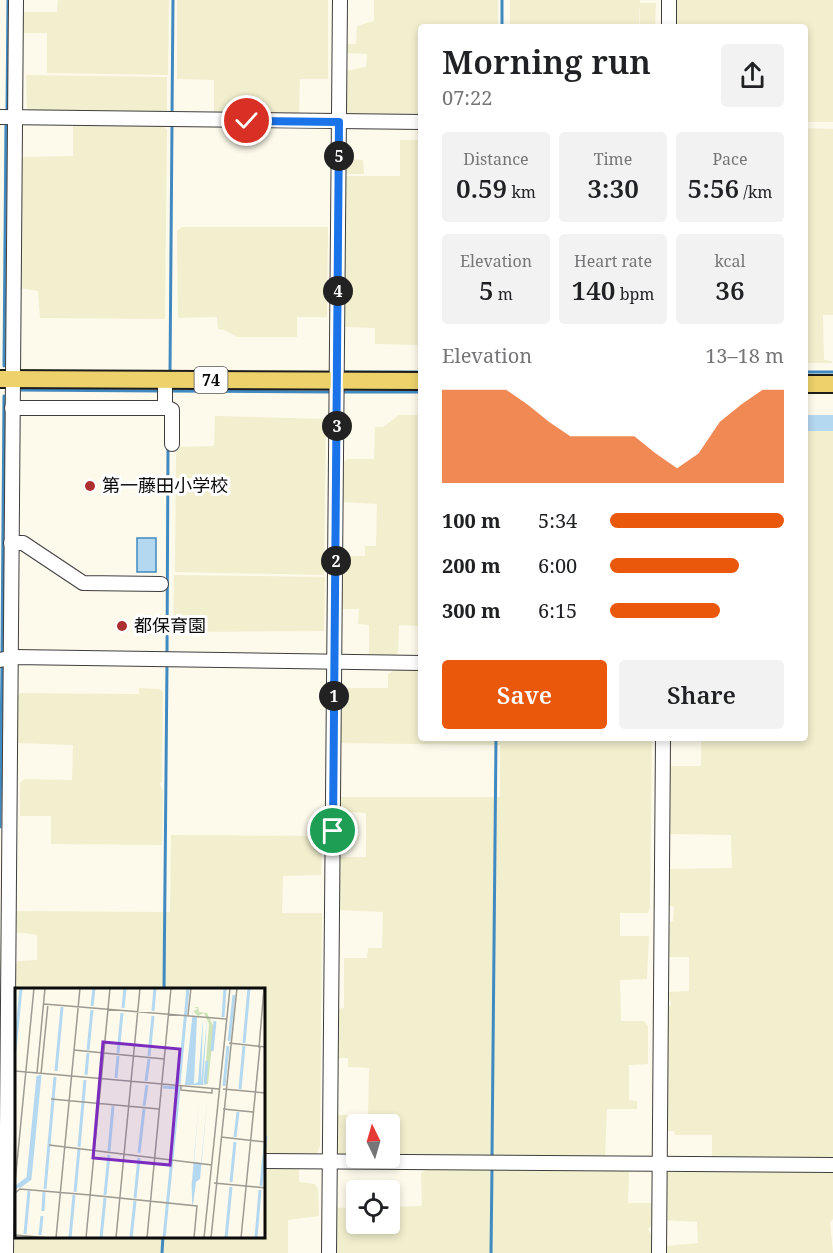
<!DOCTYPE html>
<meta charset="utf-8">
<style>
body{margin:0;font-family:"Noto Serif","Noto Sans JP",serif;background:#f2f2f2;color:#202124;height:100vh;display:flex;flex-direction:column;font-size:22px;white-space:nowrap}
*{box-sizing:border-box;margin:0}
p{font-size:20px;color:#757577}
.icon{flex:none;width:33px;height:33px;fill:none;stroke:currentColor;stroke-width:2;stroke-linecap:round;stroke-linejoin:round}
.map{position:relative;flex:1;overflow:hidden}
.details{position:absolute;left:418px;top:24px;width:390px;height:717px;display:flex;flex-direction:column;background:#fff;border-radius:6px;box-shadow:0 3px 9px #0003}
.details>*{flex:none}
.needle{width:39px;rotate:355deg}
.tools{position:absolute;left:346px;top:1114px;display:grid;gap:12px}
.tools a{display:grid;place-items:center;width:54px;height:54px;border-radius:6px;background:#fff;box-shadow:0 3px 9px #0003;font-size:30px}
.pin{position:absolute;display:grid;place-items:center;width:51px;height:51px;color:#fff;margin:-26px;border:3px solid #fff;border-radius:50%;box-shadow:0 2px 6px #0007}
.km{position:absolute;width:30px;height:30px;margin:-15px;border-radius:50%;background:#222;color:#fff;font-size:16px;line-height:30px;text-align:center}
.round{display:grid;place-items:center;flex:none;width:63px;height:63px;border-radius:6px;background:#f2f2f2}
.summary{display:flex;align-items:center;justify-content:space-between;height:102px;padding:0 24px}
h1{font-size:33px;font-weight:600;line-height:45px}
.figures{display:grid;grid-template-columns:repeat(3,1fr);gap:9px;height:102px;padding:6px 24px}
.figures div{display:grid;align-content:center;border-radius:6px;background:#f2f2f2;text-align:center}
.figures b{font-size:26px;font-weight:600}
.figures small{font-size:16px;font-weight:400}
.figures p{font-size:16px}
.chart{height:168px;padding:12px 24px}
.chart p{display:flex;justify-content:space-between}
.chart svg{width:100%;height:108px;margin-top:6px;fill:#ea580c;opacity:.7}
.button{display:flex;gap:12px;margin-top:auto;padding:12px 24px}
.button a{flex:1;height:69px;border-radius:6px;background:#ea580c;color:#fff;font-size:24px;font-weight:600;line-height:69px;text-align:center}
.button a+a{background:#f2f2f2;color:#202124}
ul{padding:0 24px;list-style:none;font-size:20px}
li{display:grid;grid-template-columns:96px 72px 1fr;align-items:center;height:45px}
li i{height:15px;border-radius:8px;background:#ea580c}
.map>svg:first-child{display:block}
</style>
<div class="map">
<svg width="833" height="1253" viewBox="0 0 833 1253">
<rect width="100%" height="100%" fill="#fdfaeb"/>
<g fill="#f1efcd">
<path d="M 58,0 L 169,0 L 168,75 L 47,73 L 47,33 L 20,33 L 20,12 L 57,12 Z"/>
<path d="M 177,0 L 328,0 L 328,79 L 300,79 L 299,117 L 214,113 L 214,80 L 177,79 Z"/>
<path d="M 374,0 L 498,0 L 498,27 L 422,27 L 421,119 L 343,118 L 345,71 L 366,67 L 367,54 L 344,53 L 344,44 L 356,44 L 357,26 L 374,21 Z"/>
<path d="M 510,0 L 640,0 L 639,27 L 510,27 Z"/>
<path d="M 672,0 L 833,0 L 833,122 L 806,122 L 806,27 L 672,27 Z"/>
<path d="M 640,3 L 656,3 L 655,27 L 640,27 Z"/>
<path d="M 26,75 L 167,77 L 167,112 L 30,111 L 27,108 Z"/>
<path d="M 73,125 L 162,125 L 167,130 L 165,319 L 40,318 L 38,291 L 20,288 L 20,157 L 73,156 Z"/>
<path d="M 806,128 L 833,129 L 833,315 L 823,315 L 824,360 L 832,361 L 832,363 L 806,363 Z"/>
<path d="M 400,140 L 421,140 L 421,345 L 375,344 L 375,328 L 343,327 L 345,176 L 400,176 Z"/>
<path d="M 343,159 L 363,160 L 364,174 L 343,174 Z"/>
<path d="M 182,227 L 328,227 L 327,317 L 297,317 L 297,337 L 237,337 L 224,330 L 218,329 L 217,317 L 178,318 L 177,231 Z"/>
<path d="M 399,415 L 421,415 L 421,626 L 399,625 L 398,653 L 390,658 L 369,658 L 369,625 L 358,624 L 359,609 L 341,609 L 341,573 L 348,564 L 344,556 L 365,556 L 365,546 L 376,546 L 377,504 L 342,502 L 342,463 L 348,459 L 374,459 L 375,427 L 383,427 Z"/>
<path d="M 215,416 L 326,419 L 324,575 L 175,572 L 176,453 L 180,447 L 214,446 Z"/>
<path d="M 806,429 L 833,430 L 833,1161 L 715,1159 L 712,1157 L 712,1135 L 675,1135 L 674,1131 L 664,1131 L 666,1039 L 669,1035 L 666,1031 L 666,1006 L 671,1006 L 671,1003 L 667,992 L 689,991 L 689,957 L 666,957 L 666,929 L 670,929 L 670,922 L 673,921 L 674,907 L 665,903 L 666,869 L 732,868 L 731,835 L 667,834 L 668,766 L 701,766 L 701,738 L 806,738 Z"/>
<path d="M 174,575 L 325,577 L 324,631 L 173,632 Z"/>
<path d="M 399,667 L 421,669 L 422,738 L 652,738 L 650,907 L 648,913 L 620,913 L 620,936 L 649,936 L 647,979 L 620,980 L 621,1021 L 644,1021 L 648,1026 L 648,1064 L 629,1065 L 629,1100 L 637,1101 L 637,1109 L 607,1109 L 605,1159 L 390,1158 L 390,1125 L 357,1125 L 357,1157 L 334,1153 L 335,1115 L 368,1115 L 369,1068 L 348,1067 L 348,1058 L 336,1058 L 335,1020 L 339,1019 L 337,1009 L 344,1008 L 344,958 L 367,958 L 368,948 L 382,948 L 383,912 L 337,910 L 337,861 L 342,857 L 366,857 L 366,813 L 336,811 L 337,797 L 500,797 L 500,745 L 337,743 L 338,688 L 388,688 L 388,674 Z"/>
<path d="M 139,688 L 160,689 L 163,692 L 162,781 L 160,784 L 163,791 L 162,845 L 51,844 L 51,816 L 20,816 L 20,783 L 24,779 L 72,780 L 73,745 L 16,743 L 17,697 L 20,693 L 139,694 Z"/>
<path d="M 171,835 L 322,836 L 321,875 L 283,876 L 282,913 L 322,913 L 320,1146 L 316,1155 L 264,1157 L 264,989 L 16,989 L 16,1009 L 12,1009 L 14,967 L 18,961 L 37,960 L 37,935 L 15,932 L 14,911 L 170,912 Z"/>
<path d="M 264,1165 L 299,1166 L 299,1182 L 315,1184 L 318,1189 L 319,1216 L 288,1220 L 288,1253 L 12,1253 L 11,1188 L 16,1188 L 16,1236 L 264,1236 Z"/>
<path d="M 429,1168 L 629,1169 L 628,1203 L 652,1203 L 651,1225 L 648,1230 L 651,1234 L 651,1253 L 334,1253 L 336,1208 L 357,1207 L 357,1224 L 390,1224 L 390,1207 L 422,1206 L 421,1173 Z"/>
<path d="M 679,1170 L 833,1171 L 833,1219 L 830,1222 L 833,1253 L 665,1253 L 665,1246 L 698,1243 L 697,1222 L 664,1220 L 665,1173 Z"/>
</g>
<rect fill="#b4d8f0" stroke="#418ac1" stroke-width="1.5" x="137" y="538" width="19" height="34"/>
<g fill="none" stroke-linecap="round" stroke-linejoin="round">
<g stroke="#418ac1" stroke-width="3">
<path d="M 502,27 L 502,0"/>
<path d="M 7,112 L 8,0"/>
<path d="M 172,115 L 173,0"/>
<path d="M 4,366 L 6,122"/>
<path d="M 341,372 L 422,372"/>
<path d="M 806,372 L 833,372"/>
<path d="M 170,373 L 172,124"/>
<path d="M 18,390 L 161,391"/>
<path d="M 170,391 L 332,392"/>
<path d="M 341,392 L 422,392"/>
<path d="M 167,655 L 168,447"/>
<path d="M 2,656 L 4,396"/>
<path d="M 0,827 L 2,664"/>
<path d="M 164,989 L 167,663"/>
<path d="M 492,1157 L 496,738"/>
<path d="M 162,1253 L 163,1236"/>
<path d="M 491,1253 L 492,1168"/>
</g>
<path stroke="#b4d8f0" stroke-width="16" d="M 806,423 L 833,423"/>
<defs>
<g id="minor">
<path d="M 669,27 L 669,0"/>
<path d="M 0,117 L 422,122"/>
<path d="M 165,380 L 165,408"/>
<path d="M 12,408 L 168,408 L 172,410 L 172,444"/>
<path d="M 11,543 L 23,543 L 83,583 L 161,584"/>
<path d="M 0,660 L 14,657 L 422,663"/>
<path d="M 264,1161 L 833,1165"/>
<path d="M 6,1253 L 16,0"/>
<path d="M 329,1253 L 340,0"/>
<path d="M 659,1253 L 663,738"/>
</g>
<g id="major">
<path d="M 0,379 L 422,381"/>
<path d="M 806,384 L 833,384"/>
</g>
</defs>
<use href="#minor" stroke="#3e3e3e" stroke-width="16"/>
<use href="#major" stroke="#1c1c1c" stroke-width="20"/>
<use href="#minor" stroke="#fff" stroke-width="14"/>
<use href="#major" stroke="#edd16b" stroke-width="16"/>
</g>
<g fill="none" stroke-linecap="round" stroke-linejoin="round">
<defs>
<path id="route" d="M 247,121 L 339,122 L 333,831"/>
</defs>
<use href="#route" stroke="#fff" stroke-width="12"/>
<use href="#route" stroke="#1a73e8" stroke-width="8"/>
</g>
<g fill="#ae2f32" stroke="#fff" stroke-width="2">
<circle cx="90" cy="486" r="6"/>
<circle cx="122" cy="626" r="6"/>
</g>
<g text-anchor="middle" stroke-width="6" stroke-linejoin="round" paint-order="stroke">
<rect fill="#fff" stroke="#545454" stroke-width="1.5" x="194.5" y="367" width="33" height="26" rx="4.5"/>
<g font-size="16" font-weight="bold" fill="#0b0b0b">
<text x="211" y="386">74</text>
</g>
<g font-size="18" fill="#0b0b0b" stroke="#fff" text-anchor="start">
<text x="102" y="492">第一藤田小学校</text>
<text x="134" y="632">都保育園</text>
</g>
</g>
<g transform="translate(15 988)">
<rect width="250" height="250" fill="#fdfaeb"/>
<path d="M 179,19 L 183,19 L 184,24 L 192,25 L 199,39 L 193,96 L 189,97 L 194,36 L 189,25 L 183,28 L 178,23 L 183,21 Z" fill="#cee4b8"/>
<path d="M 178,22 L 177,28 L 182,29 L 179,96 L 183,94 L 188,29 L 186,96 L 192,29 L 188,97 L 170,97 ZM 193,105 L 185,191 L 181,194 L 178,216 L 177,216 L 177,197 L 175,216 L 184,112 L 179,174 L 186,175 Z" fill="#b4d8f0"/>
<path fill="none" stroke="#b4d8f0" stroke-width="3" d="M 77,18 L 79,0M 108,20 L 110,0M 138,23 L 140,0M 208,29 L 210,0M 214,53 L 219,7M 229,55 L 234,0M 0,62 L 6,0M 73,62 L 77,22M 197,63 L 200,33M 103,65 L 107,25M 134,68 L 138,28M 41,83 L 47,19M 71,87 L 73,65M 101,90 L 103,68M 131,93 L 134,71M 164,96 L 173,0M 190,96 L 192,73M 209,98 L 213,58M 148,99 L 164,100 L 149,250M 225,101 L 229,58M 129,118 L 132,97M 220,149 L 223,124M 64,159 L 70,92M 94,163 L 98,118M 124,165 L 129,121M 216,194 L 220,154M 246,198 L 251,148M 4,199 L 15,191 L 25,87M 0,200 L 13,190 L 23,88M 30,201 L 40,89M 60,204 L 64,161M 90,207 L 94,167M 120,210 L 124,170M 28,223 L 29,204M 10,246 L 14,203M 25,247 L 27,228M 55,250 L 59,207M 86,250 L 90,210M 116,250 L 120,213M 211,250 L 216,199M 241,250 L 245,202"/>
<path fill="none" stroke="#9c9a91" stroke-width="1.5" d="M 29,16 L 211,31M 173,27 L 176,0M 214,55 L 251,59M 244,60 L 249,0M 59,62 L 149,71M 0,83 L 204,101M 22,85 L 30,0M 26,86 L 33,16M 166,97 L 166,102 L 197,105 L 197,101M 208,101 L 251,105M 36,111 L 144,121M 208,121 L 238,124M 206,149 L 251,154M 34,157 L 197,177M 0,195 L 19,0M 199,195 L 251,200M 0,205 L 5,201 L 75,207M 75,207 L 182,218 L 179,250M 0,247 L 35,250M 41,250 L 65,0M 71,250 L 95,0M 101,250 L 125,0M 132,250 L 156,0M 189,250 L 215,0M 196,250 L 222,0M 226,250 L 245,58"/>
<path fill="#7b2cbf" fill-opacity="0.15" stroke="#7b2cbf" stroke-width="3" d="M 88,54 L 165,61 L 155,177 L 78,170 Z"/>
<rect width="250" height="250" fill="none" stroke="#0b0b0b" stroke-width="3"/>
</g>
</svg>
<div class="tools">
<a><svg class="needle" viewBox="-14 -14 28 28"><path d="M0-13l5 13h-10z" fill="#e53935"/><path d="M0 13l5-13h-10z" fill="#757577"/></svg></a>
<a><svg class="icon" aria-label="locate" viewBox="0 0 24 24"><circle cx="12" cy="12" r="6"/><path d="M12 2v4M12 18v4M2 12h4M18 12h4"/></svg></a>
</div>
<div class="pin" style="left:333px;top:831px;background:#1e9e55"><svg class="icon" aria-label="arrive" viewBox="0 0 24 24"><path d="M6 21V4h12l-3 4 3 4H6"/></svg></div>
<div class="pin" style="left:247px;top:121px;background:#d93025"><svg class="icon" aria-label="check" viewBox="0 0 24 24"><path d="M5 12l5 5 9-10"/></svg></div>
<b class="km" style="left:334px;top:696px">1</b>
<b class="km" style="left:336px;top:561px">2</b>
<b class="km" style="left:337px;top:426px">3</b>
<b class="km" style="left:338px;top:291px">4</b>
<b class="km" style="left:339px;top:156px">5</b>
<section class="details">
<div class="summary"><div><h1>Morning run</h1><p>07:22</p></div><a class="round"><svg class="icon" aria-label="share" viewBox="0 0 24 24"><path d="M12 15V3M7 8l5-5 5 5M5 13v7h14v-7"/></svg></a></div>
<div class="figures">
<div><p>Distance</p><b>0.59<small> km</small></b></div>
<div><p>Time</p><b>3:30</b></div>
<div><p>Pace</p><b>5:56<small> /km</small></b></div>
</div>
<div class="figures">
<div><p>Elevation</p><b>5<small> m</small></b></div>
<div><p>Heart rate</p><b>140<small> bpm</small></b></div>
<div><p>kcal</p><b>36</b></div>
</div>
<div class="chart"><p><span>Elevation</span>13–18 m</p>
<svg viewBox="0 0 160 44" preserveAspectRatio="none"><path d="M0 44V6L10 6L20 6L30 6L40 12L50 19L60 25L70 25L80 25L90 25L100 32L110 38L120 32L130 19L140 12L150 6L160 6V44z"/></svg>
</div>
<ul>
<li><b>100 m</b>5:34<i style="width:100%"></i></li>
<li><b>200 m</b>6:00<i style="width:74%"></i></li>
<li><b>300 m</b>6:15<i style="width:63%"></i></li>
</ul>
<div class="button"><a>Save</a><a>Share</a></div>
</section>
</div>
